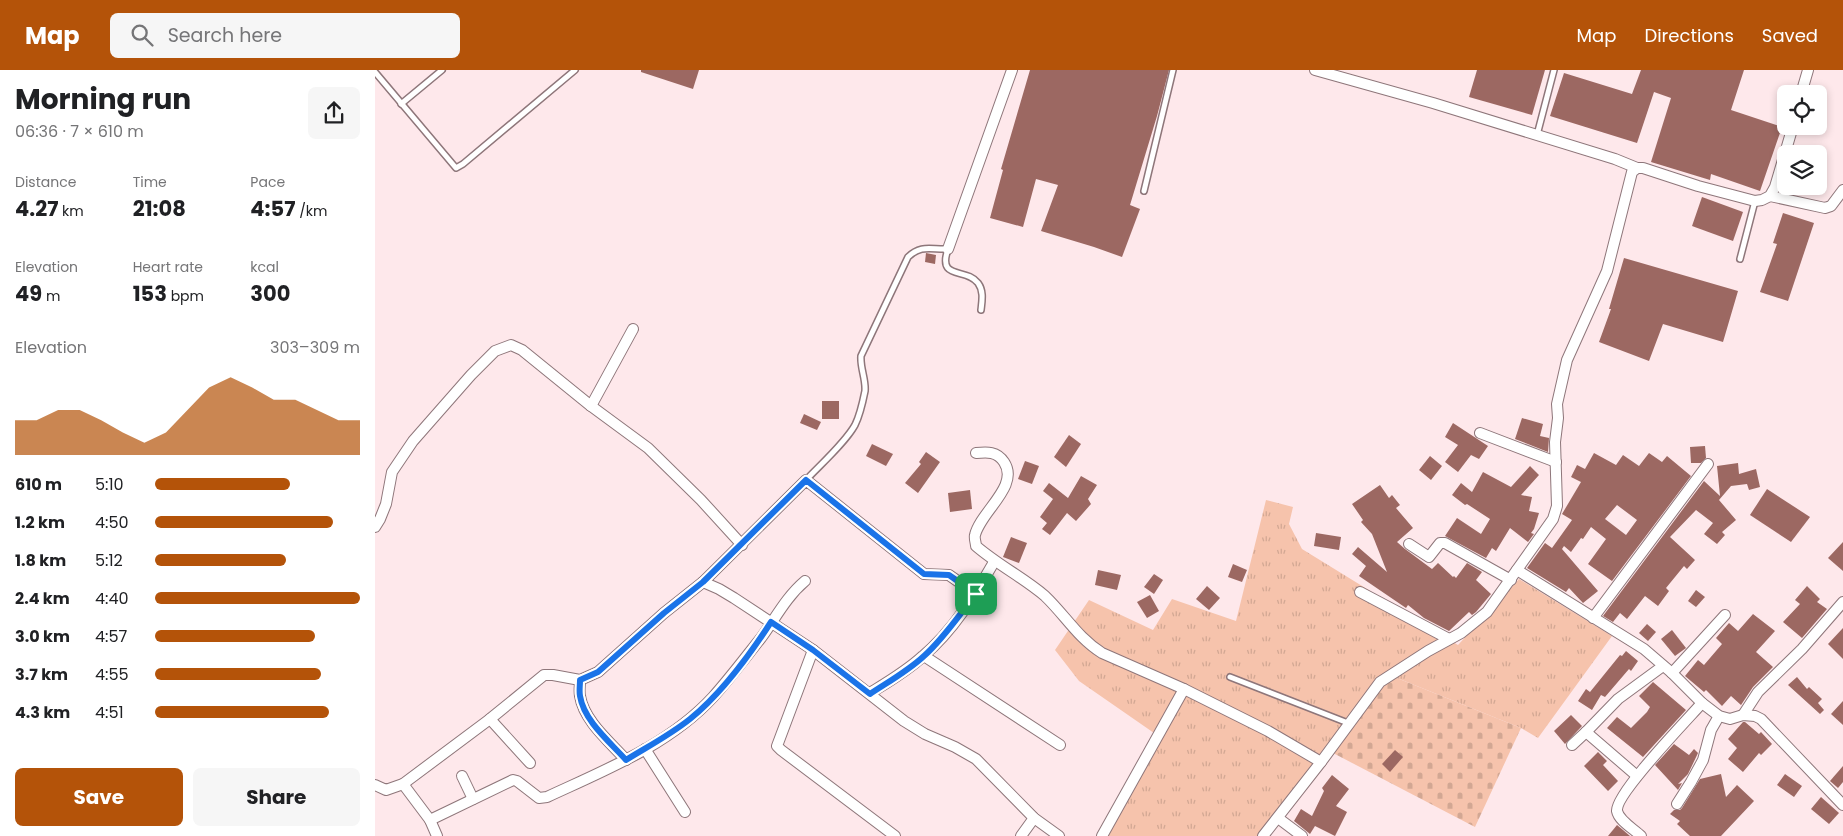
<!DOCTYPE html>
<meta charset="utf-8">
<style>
body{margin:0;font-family:Poppins,sans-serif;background:#f6f6f6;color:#202124;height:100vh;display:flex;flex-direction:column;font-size:19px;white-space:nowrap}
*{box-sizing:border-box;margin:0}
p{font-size:16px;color:#757577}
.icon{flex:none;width:28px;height:28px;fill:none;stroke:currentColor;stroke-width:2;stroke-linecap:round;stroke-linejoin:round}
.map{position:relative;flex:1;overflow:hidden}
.drawer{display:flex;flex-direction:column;background:#fff;width:375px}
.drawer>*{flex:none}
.fabs{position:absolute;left:1402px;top:15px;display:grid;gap:10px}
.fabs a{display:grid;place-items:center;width:50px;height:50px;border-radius:8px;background:#fff;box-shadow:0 2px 8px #0003;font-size:25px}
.pin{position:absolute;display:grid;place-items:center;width:42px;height:42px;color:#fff;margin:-21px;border-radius:10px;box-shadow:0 2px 8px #0006}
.round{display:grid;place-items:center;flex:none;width:52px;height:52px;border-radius:8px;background:#f6f6f6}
.head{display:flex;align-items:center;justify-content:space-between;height:85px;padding:0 15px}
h1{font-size:28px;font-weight:700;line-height:38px}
.figures{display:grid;grid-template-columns:repeat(3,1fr);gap:8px;height:85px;padding:5px 15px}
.figures div{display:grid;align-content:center}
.figures b{font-size:21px;font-weight:700}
.figures small{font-size:14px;font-weight:400}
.figures p{font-size:14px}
.chart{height:140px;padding:10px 15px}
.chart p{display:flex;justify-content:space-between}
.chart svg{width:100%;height:90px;margin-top:5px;fill:#b45309;opacity:.7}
.action{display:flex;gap:10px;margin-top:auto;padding:10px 15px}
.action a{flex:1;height:58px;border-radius:8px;background:#b45309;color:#fff;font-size:20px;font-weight:700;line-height:58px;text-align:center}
.action a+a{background:#f6f6f6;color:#202124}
ul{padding:0 15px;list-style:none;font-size:16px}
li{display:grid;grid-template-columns:80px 60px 1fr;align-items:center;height:38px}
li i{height:12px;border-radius:6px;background:#b45309}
header{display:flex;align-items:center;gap:30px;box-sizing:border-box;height:70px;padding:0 25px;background:#b45309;color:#fff}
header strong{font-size:24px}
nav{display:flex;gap:28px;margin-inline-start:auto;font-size:18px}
.search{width:350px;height:45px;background:#f6f6f6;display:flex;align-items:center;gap:12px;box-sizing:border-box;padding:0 18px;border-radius:8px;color:#757577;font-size:19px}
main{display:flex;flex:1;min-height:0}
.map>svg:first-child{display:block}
</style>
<header>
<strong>Map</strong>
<div class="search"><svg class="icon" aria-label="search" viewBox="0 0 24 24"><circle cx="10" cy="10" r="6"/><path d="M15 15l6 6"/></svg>Search here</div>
<nav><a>Map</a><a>Directions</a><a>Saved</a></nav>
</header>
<main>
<section class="drawer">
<div class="head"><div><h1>Morning run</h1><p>06:36 · 7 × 610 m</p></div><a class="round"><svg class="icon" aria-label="share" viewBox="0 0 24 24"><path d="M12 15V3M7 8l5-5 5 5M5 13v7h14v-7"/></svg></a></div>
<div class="figures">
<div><p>Distance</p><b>4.27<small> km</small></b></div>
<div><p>Time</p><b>21:08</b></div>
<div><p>Pace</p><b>4:57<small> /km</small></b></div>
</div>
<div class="figures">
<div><p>Elevation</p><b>49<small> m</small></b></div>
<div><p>Heart rate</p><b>153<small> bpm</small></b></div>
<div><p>kcal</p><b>300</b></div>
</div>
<div class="chart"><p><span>Elevation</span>303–309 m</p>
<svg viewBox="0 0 160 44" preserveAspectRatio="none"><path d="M0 44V27L10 27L20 22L30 22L40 27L50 33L60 38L70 33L80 22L90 11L100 6L110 11L120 17L130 17L140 22L150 27L160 27V44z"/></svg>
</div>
<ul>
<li><b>610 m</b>5:10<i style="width:66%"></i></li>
<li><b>1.2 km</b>4:50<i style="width:87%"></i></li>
<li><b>1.8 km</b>5:12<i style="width:64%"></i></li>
<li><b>2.4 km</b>4:40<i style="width:100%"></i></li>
<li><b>3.0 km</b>4:57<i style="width:78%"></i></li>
<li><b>3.7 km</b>4:55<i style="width:81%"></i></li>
<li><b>4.3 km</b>4:51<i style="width:85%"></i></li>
</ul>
<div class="action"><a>Save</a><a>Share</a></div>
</section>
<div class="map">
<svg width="1468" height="766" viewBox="0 0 1468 766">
<defs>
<pattern id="grass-tufts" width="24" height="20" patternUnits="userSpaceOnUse" patternTransform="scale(1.25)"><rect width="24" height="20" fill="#f6c3ac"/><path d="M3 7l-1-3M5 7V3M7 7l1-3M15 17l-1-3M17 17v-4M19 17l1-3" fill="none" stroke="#d2a793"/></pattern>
<pattern id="cemetery-stones" width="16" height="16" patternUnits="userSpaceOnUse" patternTransform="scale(1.25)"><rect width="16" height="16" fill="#f6c3ac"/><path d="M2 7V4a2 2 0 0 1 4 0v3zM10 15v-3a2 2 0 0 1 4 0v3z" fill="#d2a793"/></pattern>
</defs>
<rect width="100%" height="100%" fill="#fee8eb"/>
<path fill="url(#grass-tufts)" d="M 891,430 L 918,437 L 914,454 L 927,479 L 1083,575 L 1144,509 L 1237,566 L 1163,668 L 1146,658 L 1012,604 L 888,766 L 731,766 L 779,663 L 704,611 L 680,580 L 714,530 L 778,560 L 797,529 L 861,551 Z"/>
<path fill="url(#cemetery-stones)" d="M 1012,604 L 1146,658 L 1100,757 L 958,683 Z"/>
<g fill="#9c6862" fill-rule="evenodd">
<path d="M 266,0 L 324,0 L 318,19 L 266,2 Z"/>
<path d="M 655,0 L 794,0 L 782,46 L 755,135 L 765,139 L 747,187 L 719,177 L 666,161 L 683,115 L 661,109 L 648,157 L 615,148 L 628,100 L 626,99 Z"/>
<path d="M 1102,0 L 1170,0 L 1157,45 L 1094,27 Z"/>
<path d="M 1266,0 L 1369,0 L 1356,40 L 1407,57 L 1385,121 L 1336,104 L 1335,110 L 1276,92 L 1296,28 L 1279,22 L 1262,73 L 1175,46 L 1189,3 L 1257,24 Z"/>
<path d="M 1327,127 L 1368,142 L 1358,171 L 1317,156 Z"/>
<path d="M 1408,143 L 1439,153 L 1413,231 L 1385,222 L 1402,174 L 1398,173 Z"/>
<path d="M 551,183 L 561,185 L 560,194 L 550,192 Z"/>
<path d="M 1249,188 L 1363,221 L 1348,272 L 1288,254 L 1274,291 L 1224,272 L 1236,239 L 1234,239 Z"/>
<rect x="447" y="331" width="17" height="18"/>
<path d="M 429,344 L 446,352 L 442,360 L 425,353 Z"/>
<path d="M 1147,348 L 1168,354 L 1165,366 L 1174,368 L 1173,382 L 1140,369 Z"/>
<path d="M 1078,353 L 1113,376 L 1104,389 L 1096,385 L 1083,402 L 1070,392 L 1083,375 L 1070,367 Z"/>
<path d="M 694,365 L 706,374 L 691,397 L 679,387 Z"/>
<path d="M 497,374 L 518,384 L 511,396 L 491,386 Z"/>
<path d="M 1330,376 L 1331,388 L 1326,393 L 1316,393 L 1315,377 Z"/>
<path d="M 551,382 L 565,392 L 543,423 L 530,413 L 546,394 L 544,392 Z"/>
<path d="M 1219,383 L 1241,395 L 1248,385 L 1264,396 L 1274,383 L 1287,392 L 1292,386 L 1316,406 L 1237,511 L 1213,494 L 1231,469 L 1216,457 L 1208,469 L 1206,468 L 1196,482 L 1189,476 L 1187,479 L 1223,521 L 1208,533 L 1194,518 L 1191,522 L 1152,498 L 1170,473 L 1177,478 L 1197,450 L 1187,444 L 1206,412 L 1196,407 L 1202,395 L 1210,399 ZM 1242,435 L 1262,450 L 1251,465 L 1230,449 Z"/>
<path d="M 1055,386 L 1067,396 L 1056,410 L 1044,400 Z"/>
<path d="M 650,391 L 664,396 L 657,414 L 643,409 Z"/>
<path d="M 1363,393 L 1364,404 L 1381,399 L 1385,417 L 1374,420 L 1372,414 L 1356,416 L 1344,430 L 1361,450 L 1347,462 L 1350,465 L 1342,474 L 1329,464 L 1338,453 L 1321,440 L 1295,467 L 1320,490 L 1312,499 L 1309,496 L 1291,518 L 1294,521 L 1283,536 L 1270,526 L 1252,549 L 1245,543 L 1238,552 L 1228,546 L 1329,411 L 1345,426 L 1342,396 Z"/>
<path d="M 1155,396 L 1164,405 L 1146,425 L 1157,427 L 1154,441 L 1164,443 L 1159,459 L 1156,463 L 1159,464 L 1153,472 L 1135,458 L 1121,481 L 1117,478 L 1111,488 L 1070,466 L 1082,448 L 1106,464 L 1115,449 L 1092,434 L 1090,435 L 1077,425 L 1086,413 L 1097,422 L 1108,402 L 1136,417 Z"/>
<path d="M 706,406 L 722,415 L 713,429 L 716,434 L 701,451 L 692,443 L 675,465 L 667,459 L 672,453 L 665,447 L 678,429 L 668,421 L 674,413 L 693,428 Z"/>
<path d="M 1005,415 L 1014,428 L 1017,425 L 1025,435 L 1021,438 L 1038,458 L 1022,472 L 1030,479 L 1057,499 L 1063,493 L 1078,507 L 1079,506 L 1081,508 L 1092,493 L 1107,502 L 1101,510 L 1116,524 L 1101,542 L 1097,545 L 1094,542 L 1074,561 L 1049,548 L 1033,535 L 1031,538 L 984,506 L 991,496 L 977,484 L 983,477 L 1012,502 L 997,464 L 986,452 L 988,450 L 977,434 Z"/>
<path d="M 1392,419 L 1435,447 L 1416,472 L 1375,445 Z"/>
<path d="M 595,420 L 597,439 L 575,442 L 573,423 Z"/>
<path d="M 941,463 L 966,467 L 964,480 L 939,476 Z"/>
<path d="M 636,467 L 652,473 L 644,493 L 628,487 Z"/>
<path d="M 1468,472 L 1468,501 L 1453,488 Z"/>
<path d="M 858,494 L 872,500 L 867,512 L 853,507 Z"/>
<path d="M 723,500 L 746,505 L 742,520 L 720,515 Z"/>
<path d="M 779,504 L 788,510 L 779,524 L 769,517 Z"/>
<path d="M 832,516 L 845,528 L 834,540 L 821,529 Z"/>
<path d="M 1432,516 L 1445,529 L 1442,532 L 1452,539 L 1427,568 L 1408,552 L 1425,534 L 1420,530 Z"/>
<path d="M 1321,520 L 1330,527 L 1321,537 L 1313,531 Z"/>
<path d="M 775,525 L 784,541 L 772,548 L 762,532 Z"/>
<path d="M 1378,544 L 1400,561 L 1381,582 L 1398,597 L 1378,617 L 1366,635 L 1356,626 L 1347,636 L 1331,620 L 1329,622 L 1310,606 L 1323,590 L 1329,595 L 1347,574 L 1341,568 L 1354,553 L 1363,561 Z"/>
<path d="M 1272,554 L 1281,562 L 1273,571 L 1264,563 Z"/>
<path d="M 1468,558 L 1468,589 L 1453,574 Z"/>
<path d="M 1297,560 L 1311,578 L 1300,586 L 1286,569 Z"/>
<path d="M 1251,581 L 1263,591 L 1256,601 L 1254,599 L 1230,627 L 1226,625 L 1217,640 L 1203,631 L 1211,619 L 1215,622 L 1245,585 L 1247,586 Z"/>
<path d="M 1422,607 L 1432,619 L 1434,617 L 1447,629 L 1443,633 L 1449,640 L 1445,644 L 1413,615 Z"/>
<path d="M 1278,612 L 1311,640 L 1268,687 L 1232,658 L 1242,647 L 1256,658 L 1272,642 L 1275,637 L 1264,626 Z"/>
<path d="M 1468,631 L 1468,655 L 1456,644 Z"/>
<path d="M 1196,645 L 1207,656 L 1190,674 L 1179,661 Z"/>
<path d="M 1368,652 L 1370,652 L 1384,664 L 1386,662 L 1397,674 L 1386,685 L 1384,683 L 1368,702 L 1353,689 L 1362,678 L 1353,669 Z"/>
<path d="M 1299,674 L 1314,685 L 1319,679 L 1323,683 L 1313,704 L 1303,714 L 1307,713 L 1303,720 L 1280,695 Z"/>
<path d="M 1020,680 L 1028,687 L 1015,702 L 1007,694 Z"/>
<path d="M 1223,682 L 1232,691 L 1228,695 L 1243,711 L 1233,721 L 1209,696 Z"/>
<path d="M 1468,696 L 1468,712 L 1463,718 L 1455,711 Z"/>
<path d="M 1346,704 L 1351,727 L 1362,715 L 1379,731 L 1346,766 L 1315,766 L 1302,754 L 1305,751 L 1295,744 L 1299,740 L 1305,740 L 1307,738 L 1325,709 Z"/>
<path d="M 1410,704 L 1427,716 L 1419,727 L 1402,715 Z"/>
<path d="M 957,705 L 974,719 L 961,736 L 972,742 L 960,766 L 940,756 L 935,764 L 919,751 L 926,739 L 937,746 L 949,721 L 947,718 Z"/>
<path d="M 1446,727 L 1464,743 L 1454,754 L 1436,739 Z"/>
<path d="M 1242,755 L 1248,760 L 1255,766 L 1233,766 Z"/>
</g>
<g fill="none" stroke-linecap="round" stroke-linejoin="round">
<defs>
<g id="service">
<path d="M 0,2 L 81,98 L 88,94 L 200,0"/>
<path d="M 26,34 L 67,0"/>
<path d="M 1162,65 L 1179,0"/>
<path d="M 769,121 L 798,0"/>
<path d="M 1365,189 L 1380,131"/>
<path d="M 431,410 C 446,394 470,373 480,355 C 485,345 488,331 490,321 C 491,309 485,298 486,286 L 533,187 C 546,174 557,180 573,179 C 562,211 591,197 603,213 C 609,221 607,231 606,240"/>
<path d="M 855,607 L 973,653"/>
</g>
<g id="minor">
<path d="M 940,0 L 1058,33 L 1240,89 L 1262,98"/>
<path d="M 1426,24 L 1433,0"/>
<path d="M 1395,126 L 1450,138 L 1456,136 L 1468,120"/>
<path d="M 573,179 L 637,0"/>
<path d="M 216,336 L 258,259"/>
<path d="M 1105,363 L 1181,392"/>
<path d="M 601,383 C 612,382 622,381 629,392 C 645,416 606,441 600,465 C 599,468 601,473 601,476 C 623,495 649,508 670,526 C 690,545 703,568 727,583 L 809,619 L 893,661 L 946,692"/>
<path d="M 0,457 L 5,449 L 11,434 L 17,402 L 38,371 L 96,305 L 120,281 L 136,275 L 147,280 L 216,336 L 273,378 L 326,430 L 367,475"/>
<path d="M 1034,474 L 1054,487 L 1065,473 L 1070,473 L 1136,510"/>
<path d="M 1142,500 L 1269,579 L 1297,603 L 1327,633 L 1344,646 L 1355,649 L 1368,645 L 1380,646 L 1386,649 L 1468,735"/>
<path d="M 328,512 L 344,519 L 359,528 L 438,580 L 529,651 L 550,664 L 580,677 L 601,689 L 659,748 L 684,766"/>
<path d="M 985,522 L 1074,569"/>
<path d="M 1218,548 L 1333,394"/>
<path d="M 438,580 L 402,676 L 406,680 L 520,766"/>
<path d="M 549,586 L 685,675"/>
<path d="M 1297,603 L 1350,545"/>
<path d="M 205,610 C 205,616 204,621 205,626 C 209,651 235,672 251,690"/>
<path d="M 495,623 C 513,612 532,601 548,586 C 578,561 600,525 619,492"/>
<path d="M 1368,645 L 1383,622 L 1427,579 L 1468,532"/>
<path d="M 115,649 L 155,693"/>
<path d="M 1197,675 L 1211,662"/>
<path d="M 270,679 L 310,742"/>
<path d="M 87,706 L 98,729"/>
<path d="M 1262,706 L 1211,662 L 1243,629 L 1288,596"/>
<path d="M 28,714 L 55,750 L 62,766"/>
<path d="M 0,715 L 11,720 L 28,714 L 115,649 L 169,605 L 178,605 L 205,610 L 223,602 L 289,543 L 328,512 L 431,410 L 549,504 L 574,505 L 601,524"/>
<path d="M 1302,734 L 1316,712 L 1328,690 L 1336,660 L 1344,646"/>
<path d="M 903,748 L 927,766"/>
<path d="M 55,750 L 138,710 L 142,711 L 164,728 L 172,727 C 230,700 294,675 338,627 C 355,608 370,588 386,568 C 400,549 411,527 430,511"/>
<path d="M 646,766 L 659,748"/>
<path d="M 727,766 L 809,619"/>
<path d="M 888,766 L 946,692 L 1005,612 L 1053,581 L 1086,563 L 1112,542 L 1178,449 L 1182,436 L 1180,372 L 1183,348 L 1182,334 L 1192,290 L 1232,201 L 1257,102 L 1262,98 L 1268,98 L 1323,116 L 1380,131 L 1387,130 L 1395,126 L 1400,117 L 1418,56"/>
<path d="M 1266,766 C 1259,759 1244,751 1242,741 C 1240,724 1313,649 1327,633"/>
</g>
</defs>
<use href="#service" stroke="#8e767a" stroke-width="8"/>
<use href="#minor" stroke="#8e767a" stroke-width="12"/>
<use href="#service" stroke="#fff" stroke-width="5"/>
<use href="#minor" stroke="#fff" stroke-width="10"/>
</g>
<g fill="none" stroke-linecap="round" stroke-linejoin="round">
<defs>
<path id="route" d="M 431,410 L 549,504 L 574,505 L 601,524 C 584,545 569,568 549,586 C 533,601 513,612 495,624 L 438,580 L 396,552 C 374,586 347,623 315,649 C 295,665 272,677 251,690 C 235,672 209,651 205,626 C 204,621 205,616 205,610 L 223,602 L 289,543 L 328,512 Z"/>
</defs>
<use href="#route" stroke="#fff" stroke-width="10"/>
<use href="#route" stroke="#1a73e8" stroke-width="6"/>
</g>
</svg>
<div class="fabs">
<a><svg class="icon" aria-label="locate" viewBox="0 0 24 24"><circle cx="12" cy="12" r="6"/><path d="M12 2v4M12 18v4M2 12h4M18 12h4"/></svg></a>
<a><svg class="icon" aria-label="layers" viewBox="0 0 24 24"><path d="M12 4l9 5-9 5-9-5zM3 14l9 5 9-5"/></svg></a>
</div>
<div class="pin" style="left:601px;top:524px;background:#1e9e55"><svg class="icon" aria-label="arrive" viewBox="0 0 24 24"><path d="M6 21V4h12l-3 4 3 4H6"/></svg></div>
</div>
</main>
